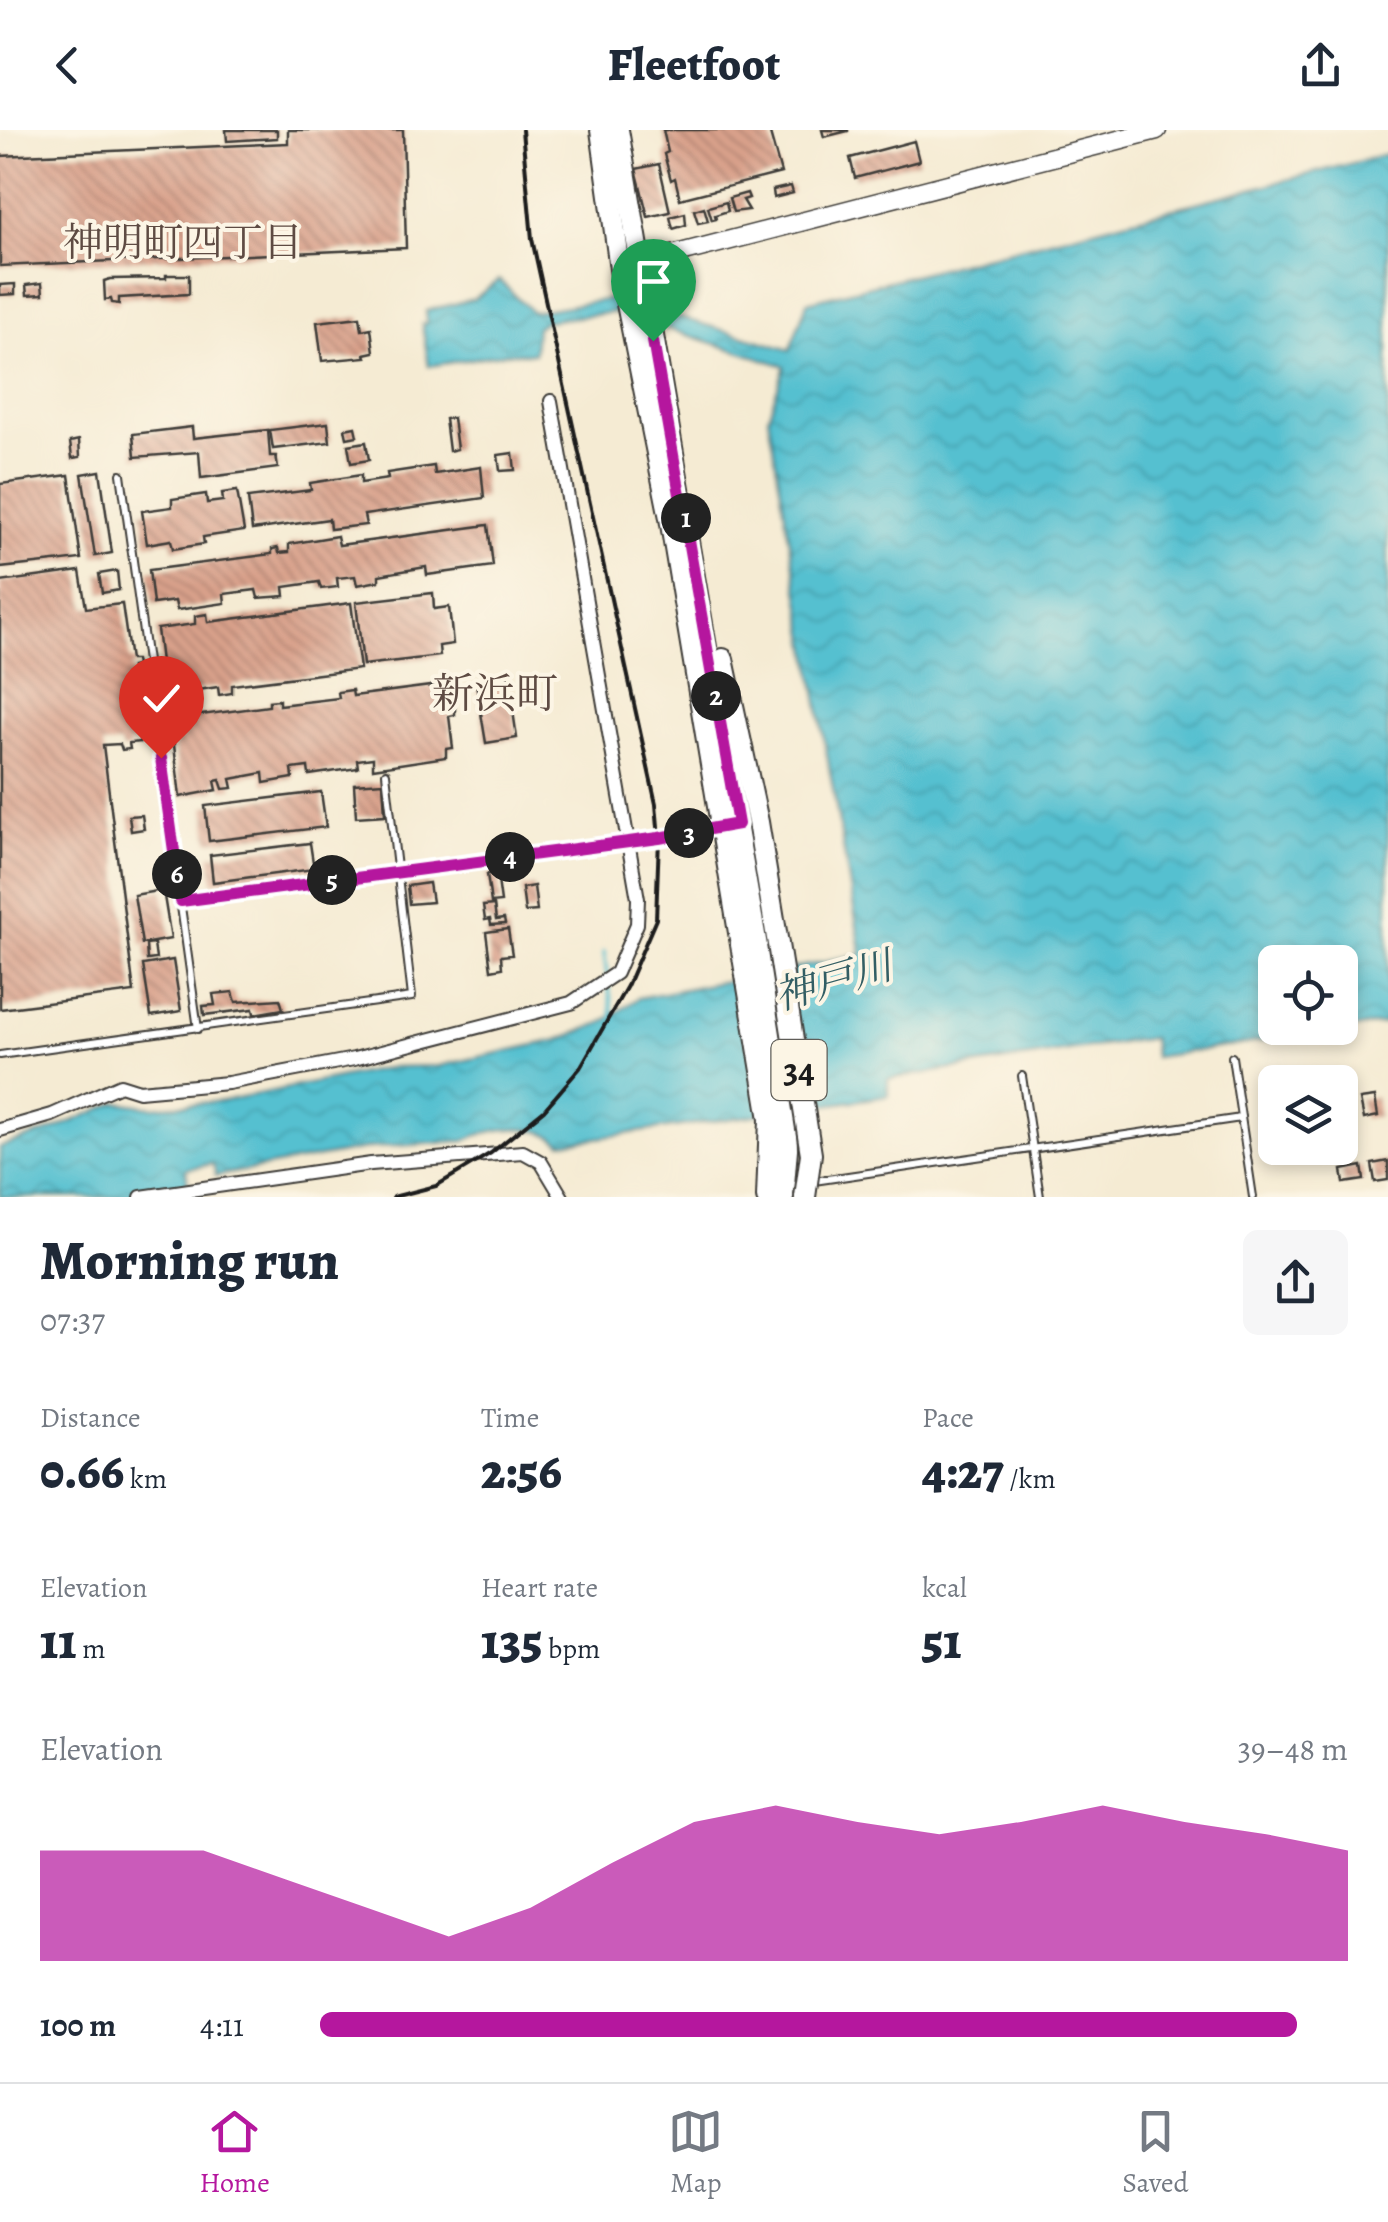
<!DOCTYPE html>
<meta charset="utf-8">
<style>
body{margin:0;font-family:Alegreya,"Noto Serif JP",serif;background:#f6f6f7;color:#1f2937;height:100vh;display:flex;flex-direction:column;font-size:38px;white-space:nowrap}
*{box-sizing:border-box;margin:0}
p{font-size:32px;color:#747a83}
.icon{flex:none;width:55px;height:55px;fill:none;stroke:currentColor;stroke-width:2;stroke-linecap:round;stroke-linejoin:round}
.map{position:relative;height:1067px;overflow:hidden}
.sheet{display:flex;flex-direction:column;background:#fff;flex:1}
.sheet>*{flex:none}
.buttons{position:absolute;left:1258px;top:815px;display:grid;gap:20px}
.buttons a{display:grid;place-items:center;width:100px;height:100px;border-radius:15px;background:#fff;box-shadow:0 5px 15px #0003;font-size:50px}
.pin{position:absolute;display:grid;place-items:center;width:85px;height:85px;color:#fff;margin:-102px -42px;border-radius:50% 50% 50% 0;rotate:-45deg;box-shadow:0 0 10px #0007}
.pin .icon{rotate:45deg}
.km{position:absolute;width:50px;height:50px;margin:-25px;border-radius:50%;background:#222;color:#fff;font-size:28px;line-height:50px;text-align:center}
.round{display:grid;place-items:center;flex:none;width:105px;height:105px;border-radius:15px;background:#f6f6f7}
.headline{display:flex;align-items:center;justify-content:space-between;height:170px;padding:0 40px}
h1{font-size:55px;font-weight:800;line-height:75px}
.figures{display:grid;grid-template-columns:repeat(3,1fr);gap:15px;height:170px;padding:10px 40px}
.figures div{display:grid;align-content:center}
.figures b{font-size:50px;font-weight:800}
.figures small{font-size:28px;font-weight:400}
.figures p{font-size:28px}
.chart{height:280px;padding:20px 40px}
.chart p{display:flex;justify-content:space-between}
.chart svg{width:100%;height:180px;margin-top:10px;fill:#b5179e;opacity:.7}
ul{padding:0 40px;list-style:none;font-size:32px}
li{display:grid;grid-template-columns:160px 120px 1fr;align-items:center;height:75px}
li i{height:25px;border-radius:12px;background:#b5179e}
header{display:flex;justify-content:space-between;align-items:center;height:130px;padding:0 40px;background:#fff;font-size:45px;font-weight:800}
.tabs{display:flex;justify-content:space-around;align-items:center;height:140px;border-top:2px solid #e0e1e3;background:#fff;font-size:28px;color:#747a83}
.tabs a{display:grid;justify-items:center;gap:5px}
.tabs .on{color:#b5179e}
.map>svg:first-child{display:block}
</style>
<header><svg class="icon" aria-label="back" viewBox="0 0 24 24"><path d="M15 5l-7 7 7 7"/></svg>Fleetfoot<svg class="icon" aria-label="share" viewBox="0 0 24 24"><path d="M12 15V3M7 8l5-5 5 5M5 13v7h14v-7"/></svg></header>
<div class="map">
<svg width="1388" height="1067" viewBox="0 0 1388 1067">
<defs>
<pattern id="water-waves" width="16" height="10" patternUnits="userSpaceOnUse" patternTransform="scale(2.5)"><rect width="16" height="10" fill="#55c0d0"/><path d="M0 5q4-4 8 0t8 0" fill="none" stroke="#49a4b2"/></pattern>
<pattern id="building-back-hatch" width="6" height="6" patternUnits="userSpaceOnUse" patternTransform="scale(2.5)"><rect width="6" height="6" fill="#d9a18b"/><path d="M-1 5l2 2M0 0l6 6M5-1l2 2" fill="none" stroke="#af8271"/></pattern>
</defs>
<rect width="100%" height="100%" fill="#fcf5e5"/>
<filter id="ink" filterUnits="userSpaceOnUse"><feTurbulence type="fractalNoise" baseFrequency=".01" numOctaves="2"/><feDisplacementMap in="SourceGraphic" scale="20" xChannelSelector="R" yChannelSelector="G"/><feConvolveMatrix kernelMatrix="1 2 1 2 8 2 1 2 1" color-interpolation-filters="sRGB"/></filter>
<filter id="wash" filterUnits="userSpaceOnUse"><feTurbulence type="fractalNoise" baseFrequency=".0048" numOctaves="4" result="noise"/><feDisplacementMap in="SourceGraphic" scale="40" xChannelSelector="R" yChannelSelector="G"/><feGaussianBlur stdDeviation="2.25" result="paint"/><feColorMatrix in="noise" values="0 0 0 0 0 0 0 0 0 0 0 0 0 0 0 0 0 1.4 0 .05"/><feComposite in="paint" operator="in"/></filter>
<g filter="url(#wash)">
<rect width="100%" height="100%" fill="#f5ebd3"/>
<path fill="url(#water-waves)" stroke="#386e76" stroke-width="2.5" fill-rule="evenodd" d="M 1388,24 L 1388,893 L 1154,927 L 1152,908 L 888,949 L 888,966 L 562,1013 C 538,993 493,996 465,1011 L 370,1018 L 216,1046 L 213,1034 L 186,1039 L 188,1057 L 113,1067 L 0,1067 L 0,1017 L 50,1001 L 117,972 L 152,977 L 223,971 L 393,937 L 439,936 L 558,910 L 602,893 L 638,868 L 862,825 L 768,287 L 785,236 L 615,182 L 546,191 L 536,197 L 534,223 L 507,223 L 429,236 L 422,194 L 427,193 L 426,181 L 474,169 L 499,150 L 532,182 L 615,168 L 790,220 L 807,172 ZM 1275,832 L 1340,832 L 1340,898 L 1275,898 Z"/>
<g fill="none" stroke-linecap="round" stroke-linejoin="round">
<path stroke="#55c0d0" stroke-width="4" d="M 604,822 L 613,887"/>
</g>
<g id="blocks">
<g fill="url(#building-back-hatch)">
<path d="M 226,0 L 277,0 L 277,8 L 227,11 Z"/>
<path d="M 288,0 L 403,0 L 406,118 L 0,136 L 0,26 L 288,13 Z"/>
<path d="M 663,0 L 769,0 L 781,43 L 680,69 L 675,48 L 671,50 L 664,24 L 668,22 Z"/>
<path d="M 822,0 L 848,0 L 848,1 L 824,7 Z"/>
<path d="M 914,11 L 919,31 L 855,48 L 850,28 Z"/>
<path d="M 659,34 L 670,82 L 648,87 L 636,39 Z"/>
<path d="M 791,56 L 793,63 L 774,68 L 773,60 Z"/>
<path d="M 747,63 L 749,68 L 743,70 L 749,80 L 733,82 L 729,68 Z"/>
<path d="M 726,72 L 728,81 L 715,85 L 716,89 L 712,90 L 708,77 Z"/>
<path d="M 704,77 L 708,91 L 698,93 L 694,80 Z"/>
<path d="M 685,83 L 686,95 L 673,99 L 670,87 Z"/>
<path d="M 166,145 L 189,145 L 189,164 L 119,168 L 119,174 L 112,173 L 111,169 L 105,170 L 104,151 L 110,149 L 166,148 Z"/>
<path d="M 42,153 L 43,164 L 27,165 L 26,155 Z"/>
<path d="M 15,154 L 15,164 L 0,165 L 0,155 Z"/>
<path d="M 360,187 L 362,200 L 371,198 L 374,222 L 365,224 L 366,227 L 322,231 L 317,192 Z"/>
<path d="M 453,288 L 457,319 L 449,321 L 445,289 Z"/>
<path d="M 328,293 L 330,312 L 273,319 L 270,300 Z"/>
<path d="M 192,297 L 193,308 L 268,300 L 270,326 L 276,326 L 278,338 L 201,348 L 199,322 L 135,327 L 133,304 Z"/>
<path d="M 355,297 L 357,306 L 347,308 L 345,299 Z"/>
<path d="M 79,310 L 80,327 L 72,328 L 70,312 Z"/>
<path d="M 366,312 L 369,330 L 351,333 L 348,315 Z"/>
<path d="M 513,323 L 515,340 L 500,341 L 498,325 Z"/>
<path d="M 434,336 L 435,344 L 481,337 L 484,368 L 364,385 L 366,395 L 330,399 L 329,389 L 252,400 L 248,368 L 311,360 L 310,353 L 361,345 L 361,353 L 388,349 L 387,343 Z"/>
<path d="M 100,341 L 112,423 L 95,426 L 82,344 Z"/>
<path d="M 69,345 L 81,429 L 0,438 L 0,354 Z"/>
<path d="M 237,361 L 244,401 L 203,407 L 204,414 L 173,419 L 171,410 L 147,414 L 142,381 L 172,377 L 172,369 L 206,364 L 207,373 L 223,371 L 222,363 Z"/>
<path d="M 488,395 L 493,436 L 427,445 L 426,437 L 379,445 L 379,451 L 357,455 L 355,446 L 337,448 L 338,457 L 321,459 L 319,452 L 284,457 L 285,466 L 258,468 L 256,460 L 224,464 L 225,473 L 177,480 L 175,471 L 153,474 L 149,440 L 272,424 L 272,419 L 278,418 L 279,423 L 289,422 L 289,414 L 337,406 L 339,415 Z"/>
<path d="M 80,441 L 86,478 L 122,474 L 130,530 L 135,530 L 136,536 L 131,537 L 132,543 L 138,542 L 139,552 L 132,553 L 140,612 L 129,613 L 130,619 L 122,620 L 120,614 L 103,615 L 134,862 L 0,879 L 0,452 Z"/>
<path d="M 117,441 L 119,460 L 102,463 L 99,444 Z"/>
<path d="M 433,463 L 434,479 L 449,477 L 453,514 L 439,516 L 440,526 L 363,535 L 356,472 Z"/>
<path d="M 351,473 L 360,539 L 232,555 L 232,563 L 219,565 L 218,557 L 165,565 L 157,499 L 195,494 L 195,486 L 207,484 L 208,492 Z"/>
<path d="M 508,547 L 517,608 L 486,613 L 476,553 Z"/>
<path d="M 446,554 L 449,577 L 455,576 L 455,585 L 449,586 L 453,618 L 446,619 L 446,627 L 373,638 L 373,628 L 357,630 L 358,638 L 309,645 L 308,637 L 292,639 L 293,648 L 264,653 L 263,643 L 231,649 L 233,658 L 223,659 L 220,650 L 215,651 L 217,660 L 180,667 L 171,589 L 269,576 L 269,571 L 279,570 L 279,575 L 339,568 L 338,562 L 352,560 L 353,566 Z"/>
<path d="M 383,652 L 385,685 L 356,687 L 354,654 Z"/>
<path d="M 321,662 L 326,697 L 209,711 L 205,676 Z"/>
<path d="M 142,685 L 144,699 L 131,701 L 129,686 Z"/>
<path d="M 310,713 L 314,739 L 213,752 L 210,725 Z"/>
<path d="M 497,743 L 501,772 L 491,773 L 487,744 Z"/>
<path d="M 429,753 L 432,772 L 409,774 L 407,756 Z"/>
<path d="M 534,756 L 537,781 L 525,782 L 522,758 Z"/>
<path d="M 163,760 L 171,809 L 142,814 L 134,765 Z"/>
<path d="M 494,775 L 496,790 L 504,789 L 505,794 L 491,795 L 490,789 L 485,790 L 483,776 Z"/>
<path d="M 508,799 L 512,825 L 501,826 L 502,838 L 491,840 L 486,802 Z"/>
<path d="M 154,814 L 156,829 L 147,830 L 146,815 Z"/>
<path d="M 173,830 L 181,881 L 151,886 L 143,835 Z"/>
<path d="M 233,862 L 236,872 L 280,869 L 283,879 L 254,884 L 253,879 L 204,885 L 203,876 L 215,875 L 213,864 Z"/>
<path d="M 1375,967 L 1378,986 L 1364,989 L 1360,969 Z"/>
<path d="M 1388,1031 L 1388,1050 L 1375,1052 L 1372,1034 Z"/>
<path d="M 1362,1036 L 1364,1050 L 1344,1053 L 1342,1040 Z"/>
</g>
</g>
</g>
<g filter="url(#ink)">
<use href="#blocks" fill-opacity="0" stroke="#3d3b37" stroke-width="2.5"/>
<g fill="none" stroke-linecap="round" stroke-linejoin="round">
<defs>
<g id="lane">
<path d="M 121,344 L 198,899"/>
<path d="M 181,771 L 720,697"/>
<path d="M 0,925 L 412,867 L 386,643"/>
<path d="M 1232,927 L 1253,1067"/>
<path d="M 1022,946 L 1040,1067"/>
<path d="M 787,1055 L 1241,988"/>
</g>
<g id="street">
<path d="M 0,1000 L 52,985 L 120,955 L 139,961 L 228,953 L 354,929 L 571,873 L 616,843 L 637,794 L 638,769 L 551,271"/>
<path d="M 141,1067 L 371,1034 L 523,1022 L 541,1032 L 562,1067"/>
</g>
<path id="secondary" d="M 630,136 L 1157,0"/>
<g id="primary">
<path d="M 601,0 L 620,139 L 670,388 L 770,989 L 767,1067"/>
<path d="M 618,0 L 786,987 L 787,1019 L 783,1067"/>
<path d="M 723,529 L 758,692 L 778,814"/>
</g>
</defs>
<use href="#lane" stroke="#3d3b37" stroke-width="10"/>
<use href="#street" stroke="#3d3b37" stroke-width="16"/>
<use href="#secondary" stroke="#3d3b37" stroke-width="21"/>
<use href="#primary" stroke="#3d3b37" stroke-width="24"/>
<use href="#lane" stroke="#fff" stroke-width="6"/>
<use href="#street" stroke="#fff" stroke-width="12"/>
<use href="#secondary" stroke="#fff" stroke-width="18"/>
<use href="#primary" stroke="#fff" stroke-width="20"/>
<path stroke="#1c1c1c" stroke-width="4" d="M 393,1067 L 436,1056 L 491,1023 L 544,980 L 580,938 L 627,856 L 656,789 L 659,708 L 656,674 L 532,109 L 522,0"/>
<defs>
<path id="primary-bridge" d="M 778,814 L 811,1024 L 805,1067"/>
</defs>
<use href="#primary-bridge" stroke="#3d3b37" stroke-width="24" stroke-linecap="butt"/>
<use href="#primary-bridge" stroke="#fff" stroke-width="20"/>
</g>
</g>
<g fill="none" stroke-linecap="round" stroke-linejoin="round" filter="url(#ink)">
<defs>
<path id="route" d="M 161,628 L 181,771 L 659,708 L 738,694 L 653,211"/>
</defs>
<use href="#route" stroke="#fff" stroke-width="20"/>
<use href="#route" stroke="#b5179e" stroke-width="12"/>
</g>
<g text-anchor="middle" stroke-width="8" stroke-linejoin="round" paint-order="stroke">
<rect fill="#fcf5e5" stroke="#5f5d58" stroke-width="2.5" x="771.5" y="910" width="55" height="60" rx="8"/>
<g font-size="35" font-weight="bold" fill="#1c1c1c">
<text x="799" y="952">34</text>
</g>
<g font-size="40" fill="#5e4b43" stroke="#fcf5e5">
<text x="183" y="126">神明町四丁目</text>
</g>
<g font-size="40" font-style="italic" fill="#335e64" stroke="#fcf5e5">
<text transform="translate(833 850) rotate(-16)" y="14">神戸川</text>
</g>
<g font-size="42" fill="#5e4b43" stroke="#fcf5e5">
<text x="495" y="578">新浜町</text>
</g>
</g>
</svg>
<div class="buttons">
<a><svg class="icon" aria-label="locate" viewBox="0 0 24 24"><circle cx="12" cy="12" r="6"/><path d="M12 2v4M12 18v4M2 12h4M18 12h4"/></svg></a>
<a><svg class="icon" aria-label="layers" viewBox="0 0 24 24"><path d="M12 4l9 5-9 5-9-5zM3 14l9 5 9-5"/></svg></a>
</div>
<div class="pin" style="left:653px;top:211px;background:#1e9e55"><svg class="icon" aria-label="arrive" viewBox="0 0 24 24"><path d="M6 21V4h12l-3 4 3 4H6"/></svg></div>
<div class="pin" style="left:161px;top:628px;background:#d93025"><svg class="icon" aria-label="check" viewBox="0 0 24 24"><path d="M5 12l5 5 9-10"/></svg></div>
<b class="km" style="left:686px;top:388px">1</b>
<b class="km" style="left:716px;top:566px">2</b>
<b class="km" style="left:689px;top:703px">3</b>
<b class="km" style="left:510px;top:727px">4</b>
<b class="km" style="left:332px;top:750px">5</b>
<b class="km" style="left:177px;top:744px">6</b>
</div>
<section class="sheet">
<div class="headline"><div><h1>Morning run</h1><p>07:37</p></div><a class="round"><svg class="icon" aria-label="share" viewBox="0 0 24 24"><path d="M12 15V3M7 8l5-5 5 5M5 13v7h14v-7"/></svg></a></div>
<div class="figures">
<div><p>Distance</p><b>0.66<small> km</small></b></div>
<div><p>Time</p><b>2:56</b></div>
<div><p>Pace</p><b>4:27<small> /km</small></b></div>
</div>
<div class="figures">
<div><p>Elevation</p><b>11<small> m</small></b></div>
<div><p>Heart rate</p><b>135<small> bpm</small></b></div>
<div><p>kcal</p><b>51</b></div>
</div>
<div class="chart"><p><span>Elevation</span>39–48 m</p>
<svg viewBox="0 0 160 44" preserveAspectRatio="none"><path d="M0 44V17L10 17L20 17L30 24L40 31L50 38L60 31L70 20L80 10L90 6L100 10L110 13L120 10L130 6L140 10L150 13L160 17V44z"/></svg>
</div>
<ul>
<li><b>100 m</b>4:11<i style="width:95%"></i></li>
</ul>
</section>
<nav class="tabs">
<a class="on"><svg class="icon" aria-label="home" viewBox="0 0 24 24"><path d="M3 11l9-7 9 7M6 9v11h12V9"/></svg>Home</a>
<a><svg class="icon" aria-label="map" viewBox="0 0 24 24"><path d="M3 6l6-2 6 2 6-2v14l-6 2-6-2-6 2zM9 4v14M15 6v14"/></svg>Map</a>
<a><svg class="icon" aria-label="saved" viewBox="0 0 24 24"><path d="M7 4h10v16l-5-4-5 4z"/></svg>Saved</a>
</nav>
